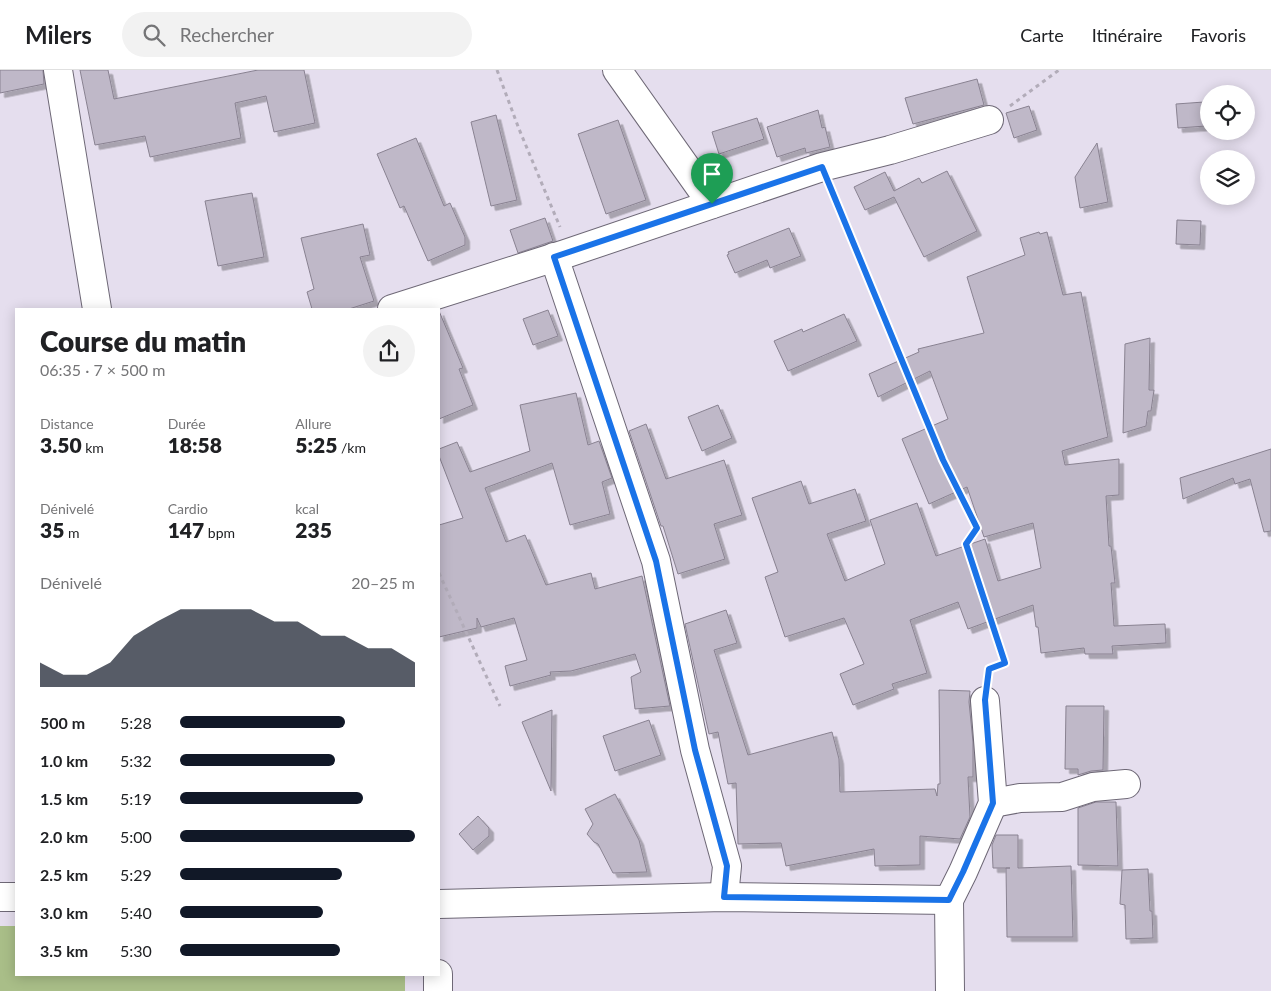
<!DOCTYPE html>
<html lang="fr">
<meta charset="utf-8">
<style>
body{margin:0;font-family:Lato,sans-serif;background:#f2f2f2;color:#202124;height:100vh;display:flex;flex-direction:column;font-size:19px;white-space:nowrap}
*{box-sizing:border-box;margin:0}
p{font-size:16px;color:#757577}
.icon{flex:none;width:28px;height:28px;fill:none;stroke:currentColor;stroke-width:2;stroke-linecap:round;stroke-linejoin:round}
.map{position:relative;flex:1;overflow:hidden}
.panel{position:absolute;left:15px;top:238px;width:425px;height:668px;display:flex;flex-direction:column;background:#fff;border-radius:0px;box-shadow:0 2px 12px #0003}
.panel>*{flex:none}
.tools{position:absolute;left:1200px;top:15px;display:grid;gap:10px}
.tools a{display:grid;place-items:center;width:55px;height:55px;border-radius:50%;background:#fff;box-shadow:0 2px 12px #0003;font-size:25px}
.pin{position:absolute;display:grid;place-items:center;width:42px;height:42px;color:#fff;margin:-51px -21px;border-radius:50% 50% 50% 0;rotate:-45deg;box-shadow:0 0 5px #0007}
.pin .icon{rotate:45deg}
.round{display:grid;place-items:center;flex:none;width:52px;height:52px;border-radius:26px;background:#f2f2f2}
.headline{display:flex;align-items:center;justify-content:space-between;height:85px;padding:0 25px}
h1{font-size:28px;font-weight:800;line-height:38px}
.figures{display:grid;grid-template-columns:repeat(3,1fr);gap:8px;height:85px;padding:5px 25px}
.figures div{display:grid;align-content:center}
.figures b{font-size:21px;font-weight:800}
.figures small{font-size:14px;font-weight:400}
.figures p{font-size:14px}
.chart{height:140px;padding:10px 25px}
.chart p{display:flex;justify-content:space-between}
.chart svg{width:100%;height:90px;margin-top:5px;fill:#111827;opacity:.7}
ul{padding:0 25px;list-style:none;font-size:16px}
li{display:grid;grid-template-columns:80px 60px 1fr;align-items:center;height:38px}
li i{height:12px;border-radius:6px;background:#111827}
header{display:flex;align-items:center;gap:30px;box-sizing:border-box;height:70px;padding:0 25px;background:#fff;border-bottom:1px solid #e0e0e0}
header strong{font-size:24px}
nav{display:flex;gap:28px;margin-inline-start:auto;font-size:18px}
.search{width:350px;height:45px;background:#f2f2f2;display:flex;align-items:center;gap:12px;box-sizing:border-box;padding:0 18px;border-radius:28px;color:#757577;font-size:19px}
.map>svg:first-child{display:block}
</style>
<header>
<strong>Milers</strong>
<div class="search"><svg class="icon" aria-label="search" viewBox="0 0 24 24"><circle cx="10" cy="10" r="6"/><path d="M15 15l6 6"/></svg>Rechercher</div>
<nav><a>Carte</a><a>Itinéraire</a><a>Favoris</a></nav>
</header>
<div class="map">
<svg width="1271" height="921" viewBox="0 0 1271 921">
<defs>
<filter id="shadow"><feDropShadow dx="4.5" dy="4.5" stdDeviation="0" flood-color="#0004"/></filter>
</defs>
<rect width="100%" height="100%" fill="#e5deee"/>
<path fill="#a9be88" d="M 0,856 L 16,856 L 16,904 L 405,904 L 405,921 L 0,921 Z"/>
<g fill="#bfb8c8" stroke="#898291" filter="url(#shadow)">
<path d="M 0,0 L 43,0 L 44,14 L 0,23 Z"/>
<path d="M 80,0 L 108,0 L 114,29 L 258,0 L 304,0 L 315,53 L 274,62 L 266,26 L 235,33 L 241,68 L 150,87 L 145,66 L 95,75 Z"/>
<path d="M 977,9 L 984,35 L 913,54 L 905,28 Z"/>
<path d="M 1204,32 L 1206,56 L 1178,58 L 1176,34 Z"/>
<path d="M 1029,36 L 1037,60 L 1014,68 L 1006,43 Z"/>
<path d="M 818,40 L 822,58 L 825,57 L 830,77 L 806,83 L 805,78 L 777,87 L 767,57 Z"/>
<path d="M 496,45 L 517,130 L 491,136 L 471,52 Z"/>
<path d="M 757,48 L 764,69 L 719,84 L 712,62 Z"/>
<path d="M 618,50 L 646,130 L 606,144 L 578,64 Z"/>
<path d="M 416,68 L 444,136 L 450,133 L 465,167 L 465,175 L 428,191 L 404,136 L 400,138 L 377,84 Z"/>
<path d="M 1097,73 L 1108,132 L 1080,138 L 1075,107 Z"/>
<path d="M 947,101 L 977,161 L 924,187 L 894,127 L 865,140 L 854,117 L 885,102 L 894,121 L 919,108 L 922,113 Z"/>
<path d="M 252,123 L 264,187 L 218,196 L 205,131 Z"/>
<path d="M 545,148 L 553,171 L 518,183 L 510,160 Z"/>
<path d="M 1177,150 L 1201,151 L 1200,175 L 1176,174 Z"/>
<path d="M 363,154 L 370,185 L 360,187 L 374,231 L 349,239 L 312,239 L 307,222 L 314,219 L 301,168 Z"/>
<path d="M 789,158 L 801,186 L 770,198 L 767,190 L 735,203 L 727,185 L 729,184 L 728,182 Z"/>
<path d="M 1039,162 L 1040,164 L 1047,162 L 1063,225 L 1081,222 L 1108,367 L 1062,381 L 1065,395 L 1119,389 L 1119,425 L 1106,426 L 1109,476 L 1111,476 L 1115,513 L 1111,513 L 1114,556 L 1165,554 L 1166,573 L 1112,576 L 1113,584 L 1085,584 L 1084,578 L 1041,583 L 1038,557 L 1036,557 L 1033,535 L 968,559 L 958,532 L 910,550 L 927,603 L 892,614 L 894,619 L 853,635 L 840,604 L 864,594 L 844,548 L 785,567 L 765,507 L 778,502 L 752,428 L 801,411 L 809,434 L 855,419 L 866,451 L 827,464 L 845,511 L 885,494 L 870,450 L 917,433 L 936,486 L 985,469 L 998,511 L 1041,498 L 1033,453 L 984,467 L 967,417 L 929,434 L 902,369 L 948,349 L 930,301 L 878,327 L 869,304 L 919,282 L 918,279 L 984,263 L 967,207 L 1025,185 L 1020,168 Z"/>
<path d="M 548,240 L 558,266 L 533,275 L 523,249 Z"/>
<path d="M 439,241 L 463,298 L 459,299 L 473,335 L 439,349 Z"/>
<path d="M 844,244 L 857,271 L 788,301 L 774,271 L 802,259 L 803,262 Z"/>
<path d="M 1150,268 L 1149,320 L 1154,320 L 1151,341 L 1148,341 L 1146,356 L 1123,363 L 1125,274 Z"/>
<path d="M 576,323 L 588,375 L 599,371 L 612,408 L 602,412 L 610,444 L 570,455 L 552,393 L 485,418 L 506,472 L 525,465 L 546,515 L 591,503 L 595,519 L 642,506 L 670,636 L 635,639 L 631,607 L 641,602 L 635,584 L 571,601 L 550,602 L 551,605 L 510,616 L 505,596 L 527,590 L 514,548 L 481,557 L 477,548 L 477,558 L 439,567 L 439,455 L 463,448 L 439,386 L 439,379 L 457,372 L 470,402 L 530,381 L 520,335 Z"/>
<path d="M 718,335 L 732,368 L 702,381 L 688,347 Z"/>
<path d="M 646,354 L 666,409 L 724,390 L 742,445 L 714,454 L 725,489 L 678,504 L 663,456 L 661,456 L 629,361 Z"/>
<path d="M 1271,379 L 1271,461 L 1264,462 L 1250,409 L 1235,414 L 1233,408 L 1183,429 L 1180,408 Z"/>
<path d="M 726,540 L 737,573 L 714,580 L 748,685 L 832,662 L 839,689 L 840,722 L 935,719 L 937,726 L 938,714 L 940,714 L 939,620 L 970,621 L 969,632 L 973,672 L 973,707 L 968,707 L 970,747 L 960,769 L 920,766 L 920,795 L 875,796 L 874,779 L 786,796 L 781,773 L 738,774 L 736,713 L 728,714 L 718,662 L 709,664 L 685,554 Z"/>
<path d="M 1066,636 L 1104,636 L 1103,700 L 1091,701 L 1078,705 L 1078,699 L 1065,699 Z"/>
<path d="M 552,640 L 551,721 L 522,652 Z"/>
<path d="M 649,650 L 661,685 L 615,701 L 603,666 Z"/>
<path d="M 615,724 L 639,770 L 647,802 L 613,803 L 598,774 L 594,772 L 587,764 L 593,754 L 585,739 Z"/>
<path d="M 1096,732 L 1116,732 L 1118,796 L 1078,795 L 1078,738 Z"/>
<path d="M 478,746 L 489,758 L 489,766 L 473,780 L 459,764 Z"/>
<path d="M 996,765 L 1018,765 L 1018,798 L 1071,796 L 1073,867 L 1007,867 L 1006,798 L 1010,798 L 993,798 L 992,775 Z"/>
<path d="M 1148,799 L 1150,841 L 1152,841 L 1153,868 L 1126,869 L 1125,835 L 1120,834 L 1122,800 Z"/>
</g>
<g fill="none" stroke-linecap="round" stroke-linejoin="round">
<defs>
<g id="minor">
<path d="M 58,0 L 97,239"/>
<path d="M 617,0 L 712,134"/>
<path d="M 554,187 L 656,491 L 695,680 L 727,796 L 724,827"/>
<path d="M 392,239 L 565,184 L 822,97 L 890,80 L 989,50"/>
<path d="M 993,733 L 1020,728 L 1062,727 L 1093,717 L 1126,714"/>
<path d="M 0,827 L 16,827"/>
<path d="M 439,834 L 724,827 L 949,830"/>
<path d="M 438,921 L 438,904"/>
<path d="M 950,921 L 949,830 L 963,802 L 993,733 L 985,631"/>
</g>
</defs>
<use href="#minor" stroke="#6e6876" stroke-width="30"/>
<g stroke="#b2acb9" stroke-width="3" stroke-dasharray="4 4" stroke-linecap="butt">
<path d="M 497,0 L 519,59 L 560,157"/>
<path d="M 1010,36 L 1059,0"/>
<path d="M 832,123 L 943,390 L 977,458 L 966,474 L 1005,593 L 989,599 L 989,604"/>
<path d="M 439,503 L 500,636"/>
</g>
<use href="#minor" stroke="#fff" stroke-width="28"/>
</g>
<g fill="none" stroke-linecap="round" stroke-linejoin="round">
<defs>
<path id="route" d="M 822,97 L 943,390 L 977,458 L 966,474 L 1005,593 L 989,599 L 985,630 L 993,733 L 963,802 L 949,830 L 724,827 L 727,796 L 695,680 L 656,491 L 554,187 Z"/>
</defs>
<use href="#route" stroke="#fff" stroke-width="10"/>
<use href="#route" stroke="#1a73e8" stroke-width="6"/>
</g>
</svg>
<div class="tools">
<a><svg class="icon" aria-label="locate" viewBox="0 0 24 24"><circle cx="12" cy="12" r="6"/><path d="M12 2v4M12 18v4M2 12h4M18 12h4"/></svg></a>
<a><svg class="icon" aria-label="layers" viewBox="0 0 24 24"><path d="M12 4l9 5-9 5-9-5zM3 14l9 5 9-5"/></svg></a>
</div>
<div class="pin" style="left:712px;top:134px;background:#1e9e55"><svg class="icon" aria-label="arrive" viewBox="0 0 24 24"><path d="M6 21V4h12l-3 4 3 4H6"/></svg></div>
<section class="panel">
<div class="headline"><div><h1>Course du matin</h1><p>06:35 · 7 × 500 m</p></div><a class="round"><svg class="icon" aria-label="share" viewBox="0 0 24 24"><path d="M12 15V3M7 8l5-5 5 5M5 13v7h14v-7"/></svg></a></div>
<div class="figures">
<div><p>Distance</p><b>3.50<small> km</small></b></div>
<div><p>Durée</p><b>18:58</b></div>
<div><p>Allure</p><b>5:25<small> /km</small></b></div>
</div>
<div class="figures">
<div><p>Dénivelé</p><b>35<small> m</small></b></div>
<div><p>Cardio</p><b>147<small> bpm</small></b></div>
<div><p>kcal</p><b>235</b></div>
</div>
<div class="chart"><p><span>Dénivelé</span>20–25 m</p>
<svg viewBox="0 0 160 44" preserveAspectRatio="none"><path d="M0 44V32L10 38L20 38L30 32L40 19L50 12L60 6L70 6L80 6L90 6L100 12L110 12L120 19L130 19L140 25L150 25L160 32V44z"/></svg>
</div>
<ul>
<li><b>500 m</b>5:28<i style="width:70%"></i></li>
<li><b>1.0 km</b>5:32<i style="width:66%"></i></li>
<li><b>1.5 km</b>5:19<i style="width:78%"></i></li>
<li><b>2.0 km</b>5:00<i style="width:100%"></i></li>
<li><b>2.5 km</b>5:29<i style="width:69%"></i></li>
<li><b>3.0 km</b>5:40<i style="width:61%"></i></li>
<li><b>3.5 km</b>5:30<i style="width:68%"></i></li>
</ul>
</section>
</div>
